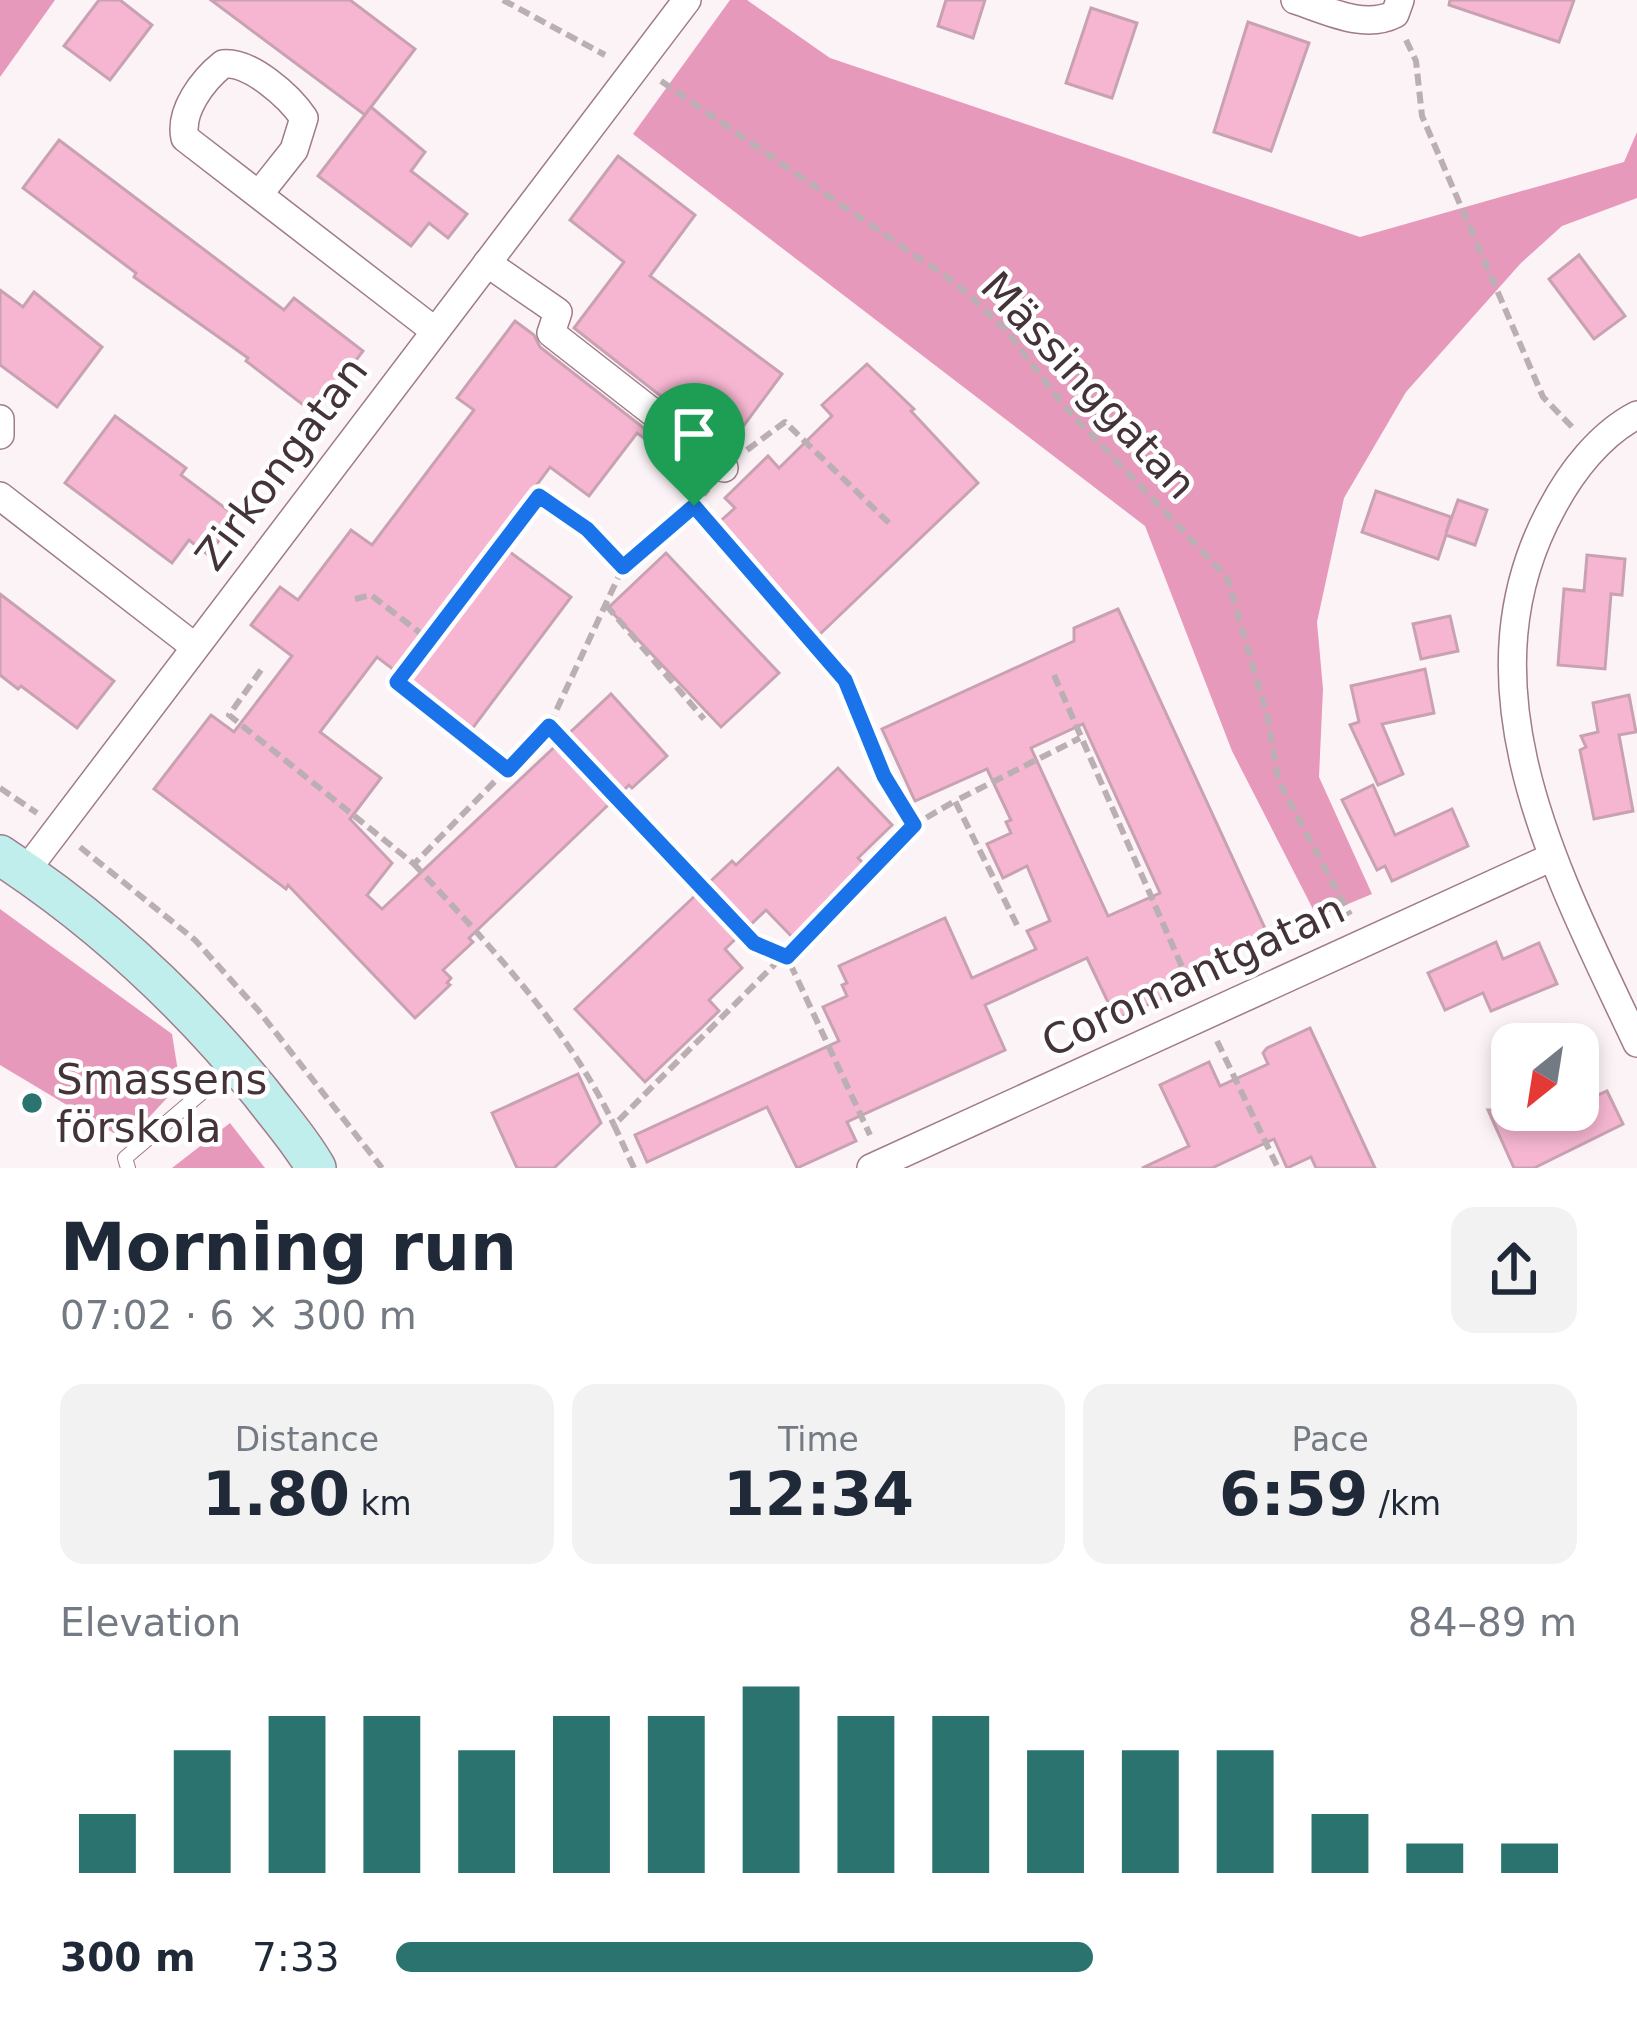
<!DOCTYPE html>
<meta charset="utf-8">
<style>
body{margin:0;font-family:"DejaVu Sans",sans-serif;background:#f2f2f3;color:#1f2937;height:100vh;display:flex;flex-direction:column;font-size:45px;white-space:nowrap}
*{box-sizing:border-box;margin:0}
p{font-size:39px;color:#747a83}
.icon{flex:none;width:66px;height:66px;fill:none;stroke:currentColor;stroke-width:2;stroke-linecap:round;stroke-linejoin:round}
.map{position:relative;height:1168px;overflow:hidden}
.sheet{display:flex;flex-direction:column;background:#fff;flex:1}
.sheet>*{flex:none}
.needle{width:78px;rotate:210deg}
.controls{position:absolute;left:1491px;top:1023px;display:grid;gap:24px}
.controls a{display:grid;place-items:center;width:108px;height:108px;border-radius:24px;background:#fff;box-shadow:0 6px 18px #0003;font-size:60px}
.pin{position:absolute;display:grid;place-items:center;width:102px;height:102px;color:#fff;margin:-123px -51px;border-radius:50% 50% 50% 0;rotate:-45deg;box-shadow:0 0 12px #0007}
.pin .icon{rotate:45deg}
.round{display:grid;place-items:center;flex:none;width:126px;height:126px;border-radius:24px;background:#f2f2f3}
.summary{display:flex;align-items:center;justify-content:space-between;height:204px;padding:0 60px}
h1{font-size:66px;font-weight:700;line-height:90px}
.stats{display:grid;grid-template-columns:repeat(3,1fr);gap:18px;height:204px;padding:12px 60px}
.stats div{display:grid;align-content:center;border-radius:24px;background:#f2f2f3;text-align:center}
.stats b{font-size:60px;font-weight:700}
.stats small{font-size:33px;font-weight:400}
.stats p{font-size:33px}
.chart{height:336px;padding:24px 60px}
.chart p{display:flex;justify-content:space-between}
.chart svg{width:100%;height:216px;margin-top:12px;stroke:#2a736f;stroke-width:6}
ul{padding:0 60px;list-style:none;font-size:39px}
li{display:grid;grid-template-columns:192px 144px 1fr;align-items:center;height:90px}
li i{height:30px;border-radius:15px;background:#2a736f}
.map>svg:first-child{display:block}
</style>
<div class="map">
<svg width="1637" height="1168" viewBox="0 0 1637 1168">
<rect width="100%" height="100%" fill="#fcf3f6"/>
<g fill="#e699bb">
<path d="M 0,0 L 55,0 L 0,77 Z"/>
<path d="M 730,0 L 747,0 L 830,58 L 1360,237 L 1624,162 L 1637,132 L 1637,198 L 1562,226 L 1521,263 L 1406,392 L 1344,498 L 1317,622 L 1323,689 L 1319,777 L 1372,894 L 1317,917 L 1232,751 L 1145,526 L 633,134 Z"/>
<path d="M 0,909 L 172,1034 L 180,1084 L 127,1141 L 0,1065 Z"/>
<path d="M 230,1123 L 265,1168 L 172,1168 Z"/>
</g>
<g fill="#f6b6d1" stroke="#c9a2b2" stroke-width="3" fill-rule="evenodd">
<path d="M 99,0 L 120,0 L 152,25 L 110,80 L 64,46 Z"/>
<path d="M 211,0 L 350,0 L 415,49 L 365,115 Z"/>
<path d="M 946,0 L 985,0 L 973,38 L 938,26 Z"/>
<path d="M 1450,0 L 1574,0 L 1559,42 L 1449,5 Z"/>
<path d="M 1091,8 L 1137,23 L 1112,98 L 1066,83 Z"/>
<path d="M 1248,22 L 1309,43 L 1271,151 L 1214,132 Z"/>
<path d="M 371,107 L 425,152 L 411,171 L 467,214 L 448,238 L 429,223 L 411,246 L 318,176 Z"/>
<path d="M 59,140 L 284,310 L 294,298 L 363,351 L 315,414 L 246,361 L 248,358 L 134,277 L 136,273 L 23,188 Z"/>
<path d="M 618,156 L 695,215 L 650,276 L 782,374 L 727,448 L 574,328 L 624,262 L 570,220 Z"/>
<path d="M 1579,255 L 1625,316 L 1594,339 L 1549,279 Z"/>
<path d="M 0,290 L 23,307 L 34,292 L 102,347 L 57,407 L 0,365 Z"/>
<path d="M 515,321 L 534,335 L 540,347 L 686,461 L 676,461 L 637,433 L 589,496 L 550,467 L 495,541 L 571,597 L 472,729 L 377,657 L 320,732 L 381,778 L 350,819 L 392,863 L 367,895 L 382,909 L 611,694 L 667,756 L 632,788 L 629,785 L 469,938 L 473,942 L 443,970 L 451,978 L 447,983 L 450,985 L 415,1018 L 288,885 L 286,889 L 154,789 L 211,715 L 234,732 L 292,656 L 251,625 L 280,587 L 298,600 L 351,530 L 372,545 L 474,410 L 457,398 Z"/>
<path d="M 867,364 L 914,409 L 911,411 L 978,483 L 819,635 L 715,526 L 735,508 L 725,498 L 768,456 L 779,468 L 832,416 L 822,405 Z"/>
<path d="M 115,416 L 186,468 L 181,475 L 237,517 L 208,555 L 189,540 L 172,563 L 65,483 Z"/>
<path d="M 1376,491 L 1451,517 L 1446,533 L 1458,500 L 1487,510 L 1475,545 L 1446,535 L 1438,559 L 1362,532 Z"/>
<path d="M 666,553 L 779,673 L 721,727 L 608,608 Z"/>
<path d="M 1587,555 L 1625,559 L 1622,595 L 1611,594 L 1605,669 L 1558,665 L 1564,589 L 1584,591 Z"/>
<path d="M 0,594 L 114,681 L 77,728 L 21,686 L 18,689 L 0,675 Z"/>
<path d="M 1118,609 L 1269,937 L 1171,982 L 1176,992 L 1116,1019 L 1087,958 L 985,1005 L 1005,1050 L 847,1122 L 856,1141 L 797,1168 L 767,1107 L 647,1162 L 635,1135 L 839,1041 L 823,1007 L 847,996 L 842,985 L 847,983 L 839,966 L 945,918 L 972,978 L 1036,949 L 1027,931 L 1050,921 L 1027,866 L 1003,878 L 987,844 L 1011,833 L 1006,822 L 1011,820 L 987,769 L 915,801 L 882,729 L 1074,641 L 1074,628 ZM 1083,724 L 1160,893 L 1108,916 L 1031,748 Z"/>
<path d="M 1450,616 L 1458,651 L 1421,659 L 1413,624 Z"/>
<path d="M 1425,669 L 1434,713 L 1382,724 L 1403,774 L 1378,785 L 1350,725 L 1359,722 L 1351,686 Z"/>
<path d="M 1629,695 L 1636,732 L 1619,735 L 1633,811 L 1594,819 L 1580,750 L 1586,747 L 1581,736 L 1598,732 L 1593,703 Z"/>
<path d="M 838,768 L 892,825 L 858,858 L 869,869 L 795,940 L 766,910 L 725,949 L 742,968 L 709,1000 L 719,1011 L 645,1082 L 575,1009 L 732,861 L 736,865 Z"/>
<path d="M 1373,785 L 1395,835 L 1452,809 L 1468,846 L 1392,881 L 1385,866 L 1377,870 L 1342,800 Z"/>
<path d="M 1496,942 L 1503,959 L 1539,943 L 1557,984 L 1491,1011 L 1483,993 L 1445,1010 L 1428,973 Z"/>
<path d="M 1310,1028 L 1375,1168 L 1316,1168 L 1311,1157 L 1287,1168 L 1274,1139 L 1212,1168 L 1142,1168 L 1189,1146 L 1160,1085 L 1209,1062 L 1220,1086 L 1268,1064 L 1263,1053 L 1267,1048 Z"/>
<path d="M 578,1074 L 601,1123 L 554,1168 L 517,1168 L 492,1113 Z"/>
<path d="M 1607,1091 L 1623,1124 L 1534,1168 L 1514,1168 L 1488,1110 L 1578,1110 L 1578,1104 Z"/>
</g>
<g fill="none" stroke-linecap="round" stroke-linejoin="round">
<defs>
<path id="lane" d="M 128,1168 L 125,1158 L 233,1066"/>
<g id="street">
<path d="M 1295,0 C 1326,10 1364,30 1395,14 L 1400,0"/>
<path d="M 260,193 L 294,150 L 304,118 C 289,96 250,61 223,64 C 203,80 179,111 185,138 L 435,331"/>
<path d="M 487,263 L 558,312 L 551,333 L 724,468"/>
<path d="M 1637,415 C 1600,434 1571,472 1552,508 C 1454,688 1559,877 1637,1043"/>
<path d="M 0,419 L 0,435"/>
<path d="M 0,496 L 195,647"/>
<path d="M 25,872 L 687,0"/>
<path d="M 871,1168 L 1550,858"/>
</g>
<path id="secondary" d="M 0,855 C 98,919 187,1002 261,1093 C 280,1118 301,1141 316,1168"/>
</defs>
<use href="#lane" stroke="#a07b8a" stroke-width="16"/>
<use href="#street" stroke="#a07b8a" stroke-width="30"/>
<use href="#secondary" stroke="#a07b8a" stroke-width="42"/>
<g stroke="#bbafb4" stroke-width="6" stroke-dasharray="12 6" stroke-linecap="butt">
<path d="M 503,0 L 605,55"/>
<path d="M 1406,40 L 1416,61 L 1422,116 L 1543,397 L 1575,430"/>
<path d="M 661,81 L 957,284 L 1005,329 L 1065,407 L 1227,577 L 1268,719 L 1278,780 L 1350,915"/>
<path d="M 747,450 L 785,422 L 891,525"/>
<path d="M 694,506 L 845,680 L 883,776 L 914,825"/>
<path d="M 623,567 L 694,506 L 708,489"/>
<path d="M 355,599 L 371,595 L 428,639"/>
<path d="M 606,605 L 704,719"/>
<path d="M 261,670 L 229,715 L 414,864 L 549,726 L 623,567 L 587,529 L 539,496 L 397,682"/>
<path d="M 1054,675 L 1193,992"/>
<path d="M 398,683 L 508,770"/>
<path d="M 549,726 L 754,943 L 787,957 L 870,1135"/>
<path d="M 0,788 L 37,813"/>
<path d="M 80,847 L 195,940 L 258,1010 L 382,1168"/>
<path d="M 414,864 C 487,943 568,1027 614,1125"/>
<path d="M 1017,925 L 955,801 L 1080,738"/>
<path d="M 1217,1041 L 1278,1168"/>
<path d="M 634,1168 L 614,1125 L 914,825 L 955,801"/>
</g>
<use href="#lane" stroke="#fff" stroke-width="14"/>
<use href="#street" stroke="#fff" stroke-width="27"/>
<use href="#secondary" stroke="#c0eeec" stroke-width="39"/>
</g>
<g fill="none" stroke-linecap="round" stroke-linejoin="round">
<defs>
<path id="route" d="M 539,496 L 587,529 L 623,567 L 694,506 L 845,680 L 884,776 L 914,825 L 787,957 L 754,943 L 549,726 L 508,770 L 397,682 Z"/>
</defs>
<use href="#route" stroke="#fff" stroke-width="24"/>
<use href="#route" stroke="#1a73e8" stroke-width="15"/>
</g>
<circle fill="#2a736f" stroke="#fff" stroke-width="4.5" cx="32" cy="1103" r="12"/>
<g text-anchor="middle" stroke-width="9" stroke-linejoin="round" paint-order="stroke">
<g font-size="42" fill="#44343a" stroke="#fff">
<text transform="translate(1089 385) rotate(47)" y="15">Mässinggatan</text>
<text transform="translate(281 463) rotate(-53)" y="15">Zirkongatan</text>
<text transform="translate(1193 975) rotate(-25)" y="15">Coromantgatan</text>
</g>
<g font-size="42" fill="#44343a" stroke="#fff" text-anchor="start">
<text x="56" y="1094">Smassens<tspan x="56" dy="48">förskola</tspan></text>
</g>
</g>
</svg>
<div class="controls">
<a><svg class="needle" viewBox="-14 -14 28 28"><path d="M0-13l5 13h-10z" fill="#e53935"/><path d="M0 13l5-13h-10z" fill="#747a83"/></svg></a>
</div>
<div class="pin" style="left:694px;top:506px;background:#1e9e55"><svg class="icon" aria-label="arrive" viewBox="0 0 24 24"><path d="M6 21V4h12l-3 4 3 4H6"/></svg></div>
</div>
<section class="sheet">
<div class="summary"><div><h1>Morning run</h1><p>07:02 · 6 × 300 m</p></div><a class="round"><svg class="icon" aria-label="share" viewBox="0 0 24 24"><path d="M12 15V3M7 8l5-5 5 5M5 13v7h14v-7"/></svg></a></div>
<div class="stats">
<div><p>Distance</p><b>1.80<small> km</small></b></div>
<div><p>Time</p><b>12:34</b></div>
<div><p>Pace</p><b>6:59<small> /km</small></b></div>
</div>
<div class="chart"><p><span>Elevation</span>84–89 m</p>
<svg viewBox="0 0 160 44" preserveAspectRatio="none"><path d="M5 44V32M15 44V19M25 44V12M35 44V12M45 44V19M55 44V12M65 44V12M75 44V6M85 44V12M95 44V12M105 44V19M115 44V19M125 44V19M135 44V32M145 44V38M155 44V38"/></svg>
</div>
<ul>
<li><b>300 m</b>7:33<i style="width:59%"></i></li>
</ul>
</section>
